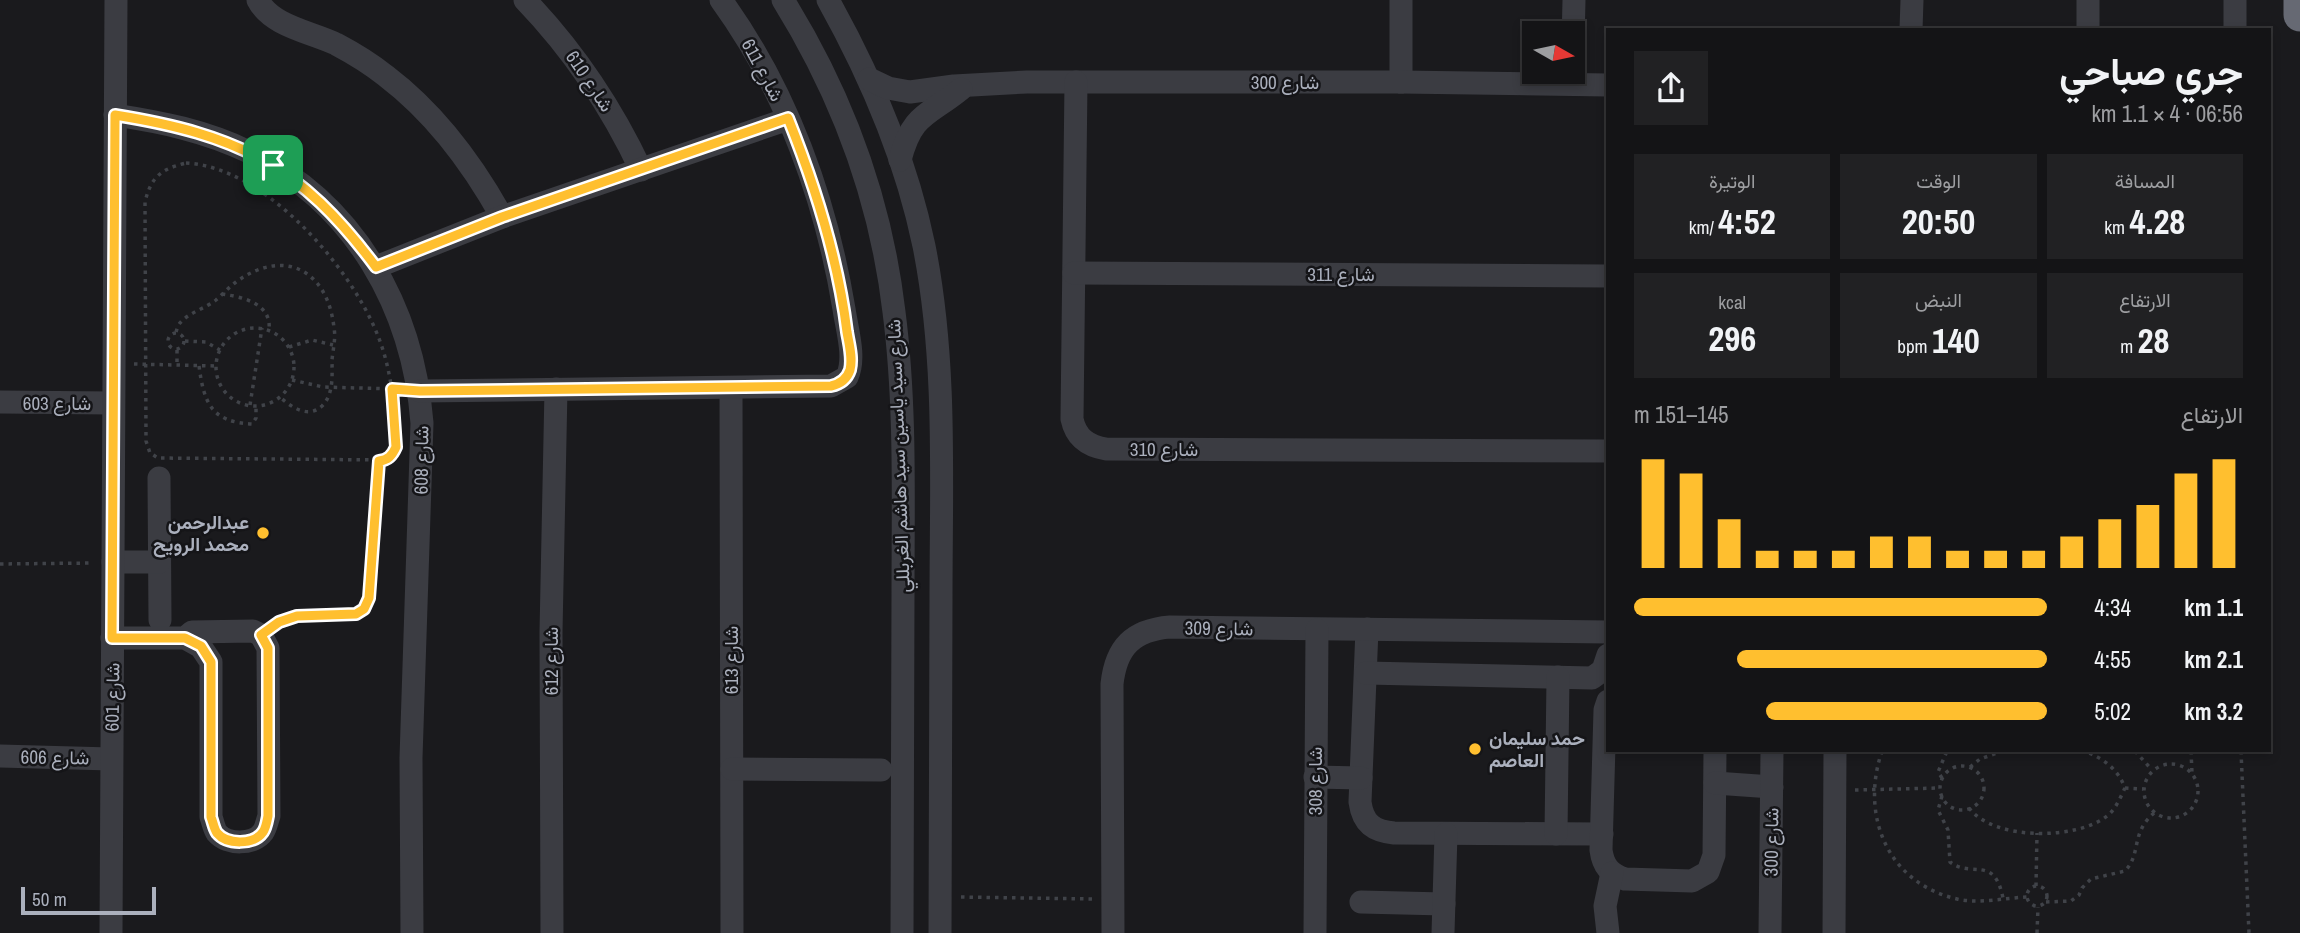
<!DOCTYPE html>
<html lang="ar">
<meta charset="utf-8">
<style>
body{margin:0;font-family:"Archivo Narrow",Vazirmatn,sans-serif;background:#212123;color:#f1f3f6;direction:rtl;height:100vh;display:flex;flex-direction:column;font-size:26px;white-space:nowrap}
*{box-sizing:border-box;margin:0}
p{font-size:23px;color:#9d9ea1}
.icon{flex:none;width:38px;height:38px;fill:none;stroke:currentColor;stroke-width:2;stroke-linecap:round;stroke-linejoin:round}
.map{position:relative;flex:1;overflow:hidden;direction:ltr}
.details{position:absolute;left:1606px;top:28px;width:665px;height:724px;display:flex;flex-direction:column;background:#141416;border-radius:0px;box-shadow:0 4px 10px #0003,0 0 0 2px #333335;direction:rtl}
.details>*{flex:none}
.needle{width:46px;rotate:99deg}
.controls{position:absolute;left:1522px;top:21px;display:grid;gap:14px}
.controls a{display:grid;place-items:center;width:63px;height:63px;border-radius:0px;background:#141416;box-shadow:0 4px 10px #0003,0 0 0 2px #333335;font-size:35px}
.scale{position:absolute;left:21px;bottom:18px;width:135px;box-sizing:border-box;padding-left:7px;border:4px solid #abb0bd;border-top:0;font-size:19px;line-height:24px;white-space:nowrap;color:#abb0bd;-webkit-text-stroke:5px #151518;paint-order:stroke}
.pin{position:absolute;display:grid;place-items:center;width:60px;height:60px;color:#fff;margin:-30px;border-radius:14px;box-shadow:0 4px 10px #0006}
.round{display:grid;place-items:center;flex:none;width:74px;height:74px;border-radius:0px;background:#212123}
.headline{display:flex;align-items:center;justify-content:space-between;height:119px;padding:0 28px}
h1{font-size:38px;font-weight:700;line-height:52px}
.stats{display:grid;grid-template-columns:repeat(3,1fr);gap:10px;height:119px;padding:7px 28px}
.stats div{display:grid;align-content:center;border-radius:0px;background:#212123;text-align:center}
.stats b{font-size:35px;font-weight:700}
.stats small{font-size:19px;font-weight:400}
.stats p{font-size:19px}
.chart{height:196px;padding:14px 28px}
.chart p{display:flex;justify-content:space-between}
.chart svg{width:100%;height:126px;margin-top:7px;stroke:#ffbf2f;stroke-width:6}
ul{padding:0 28px;list-style:none;font-size:23px}
li{display:grid;grid-template-columns:112px 84px 1fr;align-items:center;height:52px}
li i{height:18px;border-radius:9px;background:#ffbf2f}
.map>svg:first-child{display:block}
</style>
<div class="map">
<svg width="2300" height="933" viewBox="0 0 2300 933">
<rect width="100%" height="100%" fill="#1a1a1d"/>
<g fill="none" stroke-linecap="round" stroke-linejoin="round">
<g stroke="#404349" stroke-width="3.5" stroke-dasharray="3.5 5" stroke-linecap="butt">
<path d="M 186,163 C 265,167 351,267 378,336 C 392,371 395,410 396,447 L 392,455 L 385,460 L 158,458 L 150,453 L 146,441 L 145,202 C 151,177 161,169 186,163 Z"/>
<path d="M 222,294 C 242,297 272,303 269,330"/>
<circle cx="255" cy="367" r="39"/>
<path d="M 176,332 C 177,329 178,325 180,323 C 188,313 206,308 216,300 C 223,294 229,287 236,282 C 284,247 328,270 334,328 C 336,338 333,349 332,360 C 332,375 334,394 322,406 C 308,419 291,407 280,397"/>
<circle cx="176" cy="341" r="8"/>
<path d="M 185,341 L 206,342 L 220,350"/>
<path d="M 289,347 L 312,340 L 333,345"/>
<path d="M 177,350 L 177,365"/>
<path d="M 134,364 L 216,366"/>
<path d="M 199,366 C 204,403 211,422 252,424 L 256,418 L 256,406"/>
<path d="M 292,380 L 323,387 L 394,389"/>
<path d="M 250,405 L 262,328"/>
<path d="M 0,564 L 92,563"/>
<path d="M 277,624 C 300,610 353,624 364,609 C 367,606 367,602 369,598 L 379,461"/>
<path d="M 1882,751 C 1860,815 1887,883 1957,899 C 1978,904 2005,898 2027,897"/>
<path d="M 2135,751 L 2152,770"/>
<path d="M 2191,751 L 2192,773"/>
<path d="M 2241,751 L 2249,933"/>
<circle cx="2171" cy="791" r="27"/>
<circle cx="1962" cy="788" r="22"/>
<path d="M 1970,767 L 1980,759 L 2003,751"/>
<path d="M 1942,778 L 1938,772 L 1947,751"/>
<path d="M 2125,788 L 2143,789"/>
<path d="M 1855,790 L 1940,788"/>
<path d="M 1942,796 L 1938,810 L 1948,830 L 1950,862 C 1972,879 1994,854 2003,898"/>
<path d="M 1969,808 C 1994,841 2077,840 2107,816 C 2116,809 2120,798 2125,788 C 2118,769 2103,758 2084,751"/>
<circle cx="2037" cy="896" r="10"/>
<path d="M 2036,886 L 2037,833"/>
<path d="M 961,897 L 1093,899"/>
<path d="M 2046,902 L 2071,901 L 2079,895 L 2082,888 L 2091,879 L 2125,871 C 2142,853 2130,834 2154,813"/>
<path d="M 2037,933 L 2038,907"/>
</g>
<g stroke="#3b3c42" stroke-width="23">
<path d="M 258,0 C 271,26 311,32 336,44 C 353,53 371,64 386,76 C 436,114 472,163 502,217"/>
<path d="M 525,0 C 574,51 611,106 641,170"/>
<path d="M 783,0 C 842,95 881,201 894,312 C 906,405 903,500 903,593 C 902,707 902,820 902,933"/>
<path d="M 828,0 C 871,77 906,159 924,246 C 947,361 941,482 941,599 C 941,711 941,822 940,933"/>
<path d="M 1401,0 L 1401,82"/>
<path d="M 2235,0 L 2235,30"/>
<path d="M 1911,30 L 1912,0"/>
<path d="M 2088,30 L 2088,0"/>
<path d="M 1573,42 L 1574,0"/>
<path d="M 869,79 L 888,88 L 910,92 L 954,86 L 1027,82 L 1401,82 L 1608,85"/>
<path d="M 1076,82 L 1072,419 C 1076,438 1088,446 1106,449 L 1608,451"/>
<path d="M 115,115 C 161,122 206,131 249,152 C 355,203 413,308 422,423 L 411,758 L 412,933"/>
<path d="M 900,160 C 912,113 928,116 961,89"/>
<path d="M 376,267 L 502,217 L 788,119"/>
<path d="M 1074,273 L 1608,276"/>
<path d="M 731,388 L 732,933"/>
<path d="M 420,391 L 831,386 L 847,377 C 856,358 847,330 844,309 C 826,200 787,91 721,0"/>
<path d="M 0,402 L 113,403"/>
<path d="M 159,478 L 160,620"/>
<path d="M 113,562 L 159,562"/>
<path d="M 1367,629 L 1360,802 C 1363,824 1374,831 1394,833 L 1602,834"/>
<path d="M 112,638 L 185,638 L 201,647 L 211,662 L 211,817 C 213,822 214,829 217,833 C 227,845 254,845 263,832 C 266,828 267,821 269,816 L 268,648 L 261,635 L 253,631 L 192,632 L 185,638"/>
<path d="M 1366,673 L 1592,678 L 1603,670 L 1608,655"/>
<path d="M 1608,701 L 1605,710 L 1601,850 C 1603,866 1610,874 1625,879 L 1692,881 L 1708,872 L 1714,855 L 1715,751"/>
<path d="M 0,756 L 111,759"/>
<path d="M 732,769 L 881,770"/>
<path d="M 1315,777 L 1361,778"/>
<path d="M 1715,783 L 1772,787"/>
<path d="M 1556,834 L 1558,677"/>
<path d="M 1361,902 L 1444,904"/>
<path d="M 111,933 L 116,0"/>
<path d="M 552,933 L 551,632 L 556,389"/>
<path d="M 1113,933 L 1112,684 C 1116,647 1133,630 1170,627 L 1608,632"/>
<path d="M 1315,933 L 1317,630"/>
<path d="M 1443,933 L 1446,834"/>
<path d="M 1608,933 L 1605,906 L 1612,873"/>
<path d="M 1770,933 L 1772,751"/>
<path d="M 1834,933 L 1835,751"/>
</g>
<path stroke="#666973" stroke-width="33" d="M 2300,0 L 2300,15"/>
</g>
<g fill="none" stroke-linecap="round" stroke-linejoin="round">
<defs>
<path id="route" d="M 115,115 C 239,135 300,165 376,267 L 502,217 L 788,118 C 816,188 838,258 847,332 C 849,344 853,358 850,370 C 847,379 840,384 831,386 L 420,391 L 392,389 L 396,447 C 392,456 388,460 379,461 L 369,598 L 364,609 L 356,614 L 297,616 L 279,622 L 261,635 L 268,648 L 268,816 C 267,821 266,828 263,832 C 254,845 227,845 217,833 C 214,829 213,822 211,817 L 211,662 L 201,646 L 185,638 L 112,638 Z"/>
</defs>
<use href="#route" stroke="#fff" stroke-width="14"/>
<use href="#route" stroke="#ffbf2f" stroke-width="9"/>
</g>
<g fill="#ffbf2f" stroke="#151518" stroke-width="2.5">
<circle cx="263" cy="533" r="7"/>
<circle cx="1475" cy="749" r="7"/>
</g>
<g text-anchor="middle" stroke-width="5" stroke-linejoin="round" paint-order="stroke">
<g font-size="19" fill="#abb0bd" stroke="#151518">
<text transform="translate(763 70) rotate(62)" y="7">شارع 611</text>
<text transform="translate(590 81) rotate(56)" y="7">شارع 610</text>
<text x="1285" y="89">شارع 300</text>
<text x="1341" y="281">شارع 311</text>
<text x="57" y="410">شارع 603</text>
<text x="1164" y="456">شارع 310</text>
<text transform="translate(898 456) rotate(-92)" y="7">شارع سيد ياسين سيد هاشم الغربللي</text>
<text transform="translate(421 460) rotate(-89)" y="7">شارع 608</text>
<text transform="translate(1219 628) rotate(1)" y="7">شارع 309</text>
<text transform="translate(731 660) rotate(-90)" y="7">شارع 613</text>
<text transform="translate(551 661) rotate(-90)" y="7">شارع 612</text>
<text transform="translate(112 697) rotate(-89)" y="7">شارع 601</text>
<text transform="translate(55 757) rotate(1)" y="7">شارع 606</text>
<text transform="translate(1315 781) rotate(-90)" y="7">شارع 308</text>
<text transform="translate(1771 842) rotate(-89)" y="7">شارع 300</text>
</g>
<g font-size="19" font-weight="bold" fill="#abb0bd" stroke="#151518" text-anchor="end">
<text x="249" y="529">عبدالرحمن<tspan x="249" dy="22">محمد الرويح</tspan></text>
<text x="1489" y="745" text-anchor="start">حمد سليمان<tspan x="1489" dy="22">العاصم</tspan></text>
</g>
</g>
</svg>
<div class="controls">
<a><svg class="needle" viewBox="-14 -14 28 28"><path d="M0-13l5 13h-10z" fill="#e53935"/><path d="M0 13l5-13h-10z" fill="#9d9ea1"/></svg></a>
</div>
<div class="scale">50 m</div>
<div class="pin" style="left:273px;top:165px;background:#1e9e55"><svg class="icon" aria-label="arrive" viewBox="0 0 24 24"><path d="M6 21V4h12l-3 4 3 4H6"/></svg></div>
<section class="details">
<div class="headline"><div><h1>جري صباحي</h1><p>06:56 · 4 × 1.1 km</p></div><a class="round"><svg class="icon" aria-label="share" viewBox="0 0 24 24"><path d="M12 15V3M7 8l5-5 5 5M5 13v7h14v-7"/></svg></a></div>
<div class="stats">
<div><p>المسافة</p><b>4.28<small> km</small></b></div>
<div><p>الوقت</p><b>20:50</b></div>
<div><p>الوتيرة</p><b>4:52<small> /km</small></b></div>
</div>
<div class="stats">
<div><p>الارتفاع</p><b>28<small> m</small></b></div>
<div><p>النبض</p><b>140<small> bpm</small></b></div>
<div><p>kcal</p><b>296</b></div>
</div>
<div class="chart"><p><span>الارتفاع</span>145–151 m</p>
<svg viewBox="0 0 160 44" preserveAspectRatio="none"><path d="M5 44V6M15 44V11M25 44V27M35 44V38M45 44V38M55 44V38M65 44V33M75 44V33M85 44V38M95 44V38M105 44V38M115 44V33M125 44V27M135 44V22M145 44V11M155 44V6"/></svg>
</div>
<ul>
<li><b>1.1 km</b>4:34<i style="width:100%"></i></li>
<li><b>2.1 km</b>4:55<i style="width:75%"></i></li>
<li><b>3.2 km</b>5:02<i style="width:68%"></i></li>
</ul>
</section>
</div>
